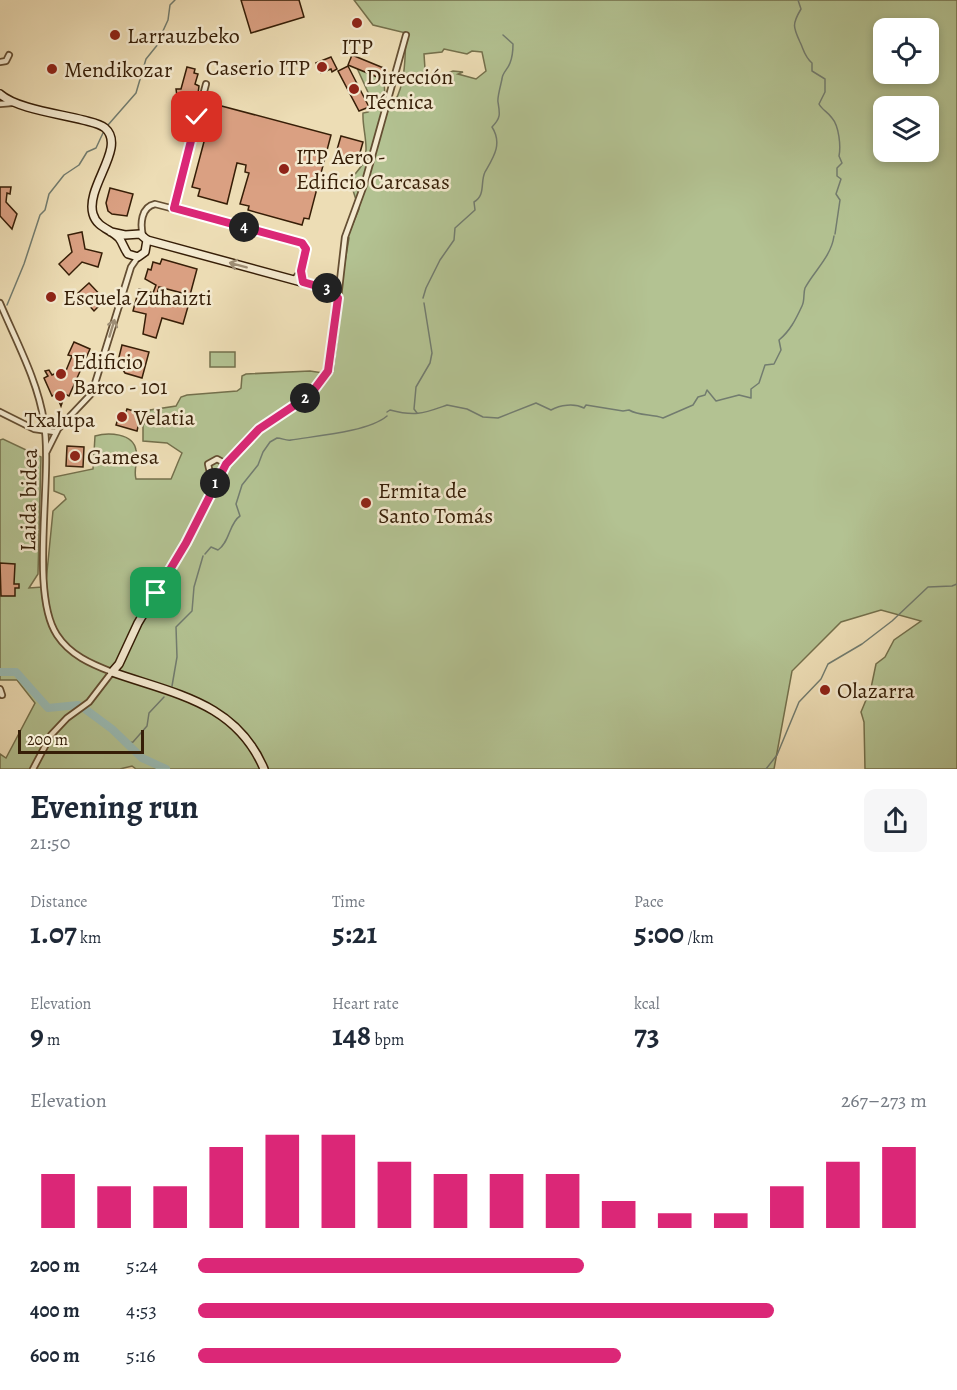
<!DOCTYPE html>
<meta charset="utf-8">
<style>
body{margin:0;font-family:Alegreya,serif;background:#f6f6f7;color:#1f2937;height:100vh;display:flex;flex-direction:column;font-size:22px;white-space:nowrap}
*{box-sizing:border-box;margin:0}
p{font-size:20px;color:#747a83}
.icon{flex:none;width:33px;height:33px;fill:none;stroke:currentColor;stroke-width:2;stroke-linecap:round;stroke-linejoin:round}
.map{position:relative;height:769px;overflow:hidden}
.panel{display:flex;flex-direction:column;background:#fff;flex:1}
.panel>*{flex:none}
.controls{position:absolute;left:873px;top:18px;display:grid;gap:12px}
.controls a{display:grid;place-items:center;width:66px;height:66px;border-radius:12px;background:#fff;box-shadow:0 3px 9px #0003;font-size:30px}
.scale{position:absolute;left:18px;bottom:15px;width:126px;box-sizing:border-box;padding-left:6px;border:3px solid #361e07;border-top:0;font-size:16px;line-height:21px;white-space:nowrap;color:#361e07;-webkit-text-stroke:4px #f3e9cf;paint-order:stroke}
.pin{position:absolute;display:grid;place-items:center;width:51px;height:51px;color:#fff;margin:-26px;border-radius:12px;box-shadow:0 3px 9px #0006}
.km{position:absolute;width:30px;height:30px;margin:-15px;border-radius:50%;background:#222;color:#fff;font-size:16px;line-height:30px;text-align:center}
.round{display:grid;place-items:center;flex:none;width:63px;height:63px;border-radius:12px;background:#f6f6f7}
.overview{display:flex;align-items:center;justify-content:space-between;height:102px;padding:0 30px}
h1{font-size:33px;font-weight:600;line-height:45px}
.figures{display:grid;grid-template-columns:repeat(3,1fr);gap:9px;height:102px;padding:6px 30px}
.figures div{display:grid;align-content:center}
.figures b{font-size:30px;font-weight:600}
.figures small{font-size:16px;font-weight:400}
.figures p{font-size:16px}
.chart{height:168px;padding:12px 30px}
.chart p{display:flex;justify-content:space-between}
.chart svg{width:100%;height:108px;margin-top:6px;stroke:#db2777;stroke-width:6}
ul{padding:0 30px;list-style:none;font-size:20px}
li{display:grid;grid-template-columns:96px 72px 1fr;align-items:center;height:45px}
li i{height:15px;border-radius:8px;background:#db2777}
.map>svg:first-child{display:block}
</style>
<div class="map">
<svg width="957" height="769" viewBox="0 0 957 769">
<rect width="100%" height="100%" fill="#edddb5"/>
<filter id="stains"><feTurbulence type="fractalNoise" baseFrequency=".00333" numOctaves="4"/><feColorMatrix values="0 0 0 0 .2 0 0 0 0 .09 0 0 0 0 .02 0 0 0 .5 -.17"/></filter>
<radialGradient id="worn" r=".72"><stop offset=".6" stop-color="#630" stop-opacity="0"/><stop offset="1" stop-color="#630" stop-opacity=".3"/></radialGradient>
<g fill="#b3c292" stroke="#74704c" stroke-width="1.5" fill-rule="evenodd">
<path d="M 354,0 L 957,0 L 957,769 L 865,769 L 864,722 L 861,712 L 871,688 L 876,664 L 885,657 L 894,640 L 921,621 L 881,610 L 841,622 L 792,671 L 774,769 L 136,769 L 132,766 L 120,769 L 0,769 L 0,754 L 6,758 L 35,703 L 17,680 L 0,680 L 0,440 L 3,439 L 41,457 L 38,574 L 29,588 L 43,587 L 46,582 L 53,511 L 66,499 L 64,495 L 54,491 L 54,477 L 93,469 L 95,436 C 108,432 133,433 136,450 C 139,460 133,469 136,479 L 171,479 C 172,477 180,457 182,453 L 167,443 L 143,441 L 143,426 L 150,410 L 176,406 L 181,397 L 187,395 L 237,391 L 241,388 L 242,376 L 246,374 L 310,371 L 323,373 L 327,370 L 349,238 L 347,238 L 359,209 L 350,181 C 353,176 358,171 362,165 C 371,150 362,130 363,113 L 368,112 L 372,107 L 371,99 L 357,68 L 384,80 L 385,97 L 395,101 C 406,82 405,55 406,33 L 373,25 ZM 884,28 L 928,28 L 928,74 L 884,74 ZM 444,49 L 467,54 L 472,51 L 482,52 L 486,71 L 476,79 L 458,74 L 463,72 L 453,71 L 430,80 L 425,69 L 424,54 L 442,52 ZM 884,106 L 928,106 L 928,152 L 884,152 Z"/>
<rect x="210" y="352" width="25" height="15"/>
</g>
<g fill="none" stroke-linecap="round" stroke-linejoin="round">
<g stroke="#727c6f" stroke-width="1.5">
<path d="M 798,0 L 801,9 C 792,24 793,27 800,42 C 804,50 804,56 812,63 L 812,71 L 825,79 L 825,92 L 819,104 C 822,110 828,112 832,118 C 839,126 841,146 839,156 L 842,163 L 837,168 L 837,176 L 841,179 L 836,194 L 840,200 L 835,234"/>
<path d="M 108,125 L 136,93 L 146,59 L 163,38 L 162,33 L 168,20 L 170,5 L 175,0"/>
<path d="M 423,298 L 426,288 L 440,260 L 454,240 L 455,228 L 475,210 L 474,202 C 486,195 480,182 485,172 C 493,158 503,144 492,127 C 501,118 500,114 498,102 C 497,98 501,84 502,79 C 502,73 508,69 510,63 C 512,58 513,49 513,44 L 503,35"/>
<path d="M 7,305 L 24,264 L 40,215 L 45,210 L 49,194 L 64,175 L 79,165 L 87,152 L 96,148 L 103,133"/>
<path d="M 387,412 L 390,410 C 416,417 424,413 447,405 L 467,409 L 483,417 L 498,418 L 536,403 L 551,410 C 560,405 574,403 584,408 L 586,405 L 623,411 L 629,410 C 639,416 652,414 663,418 L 693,405 L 698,397 L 705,395 L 707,390 L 716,401 L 739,395 L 751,398 L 751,389 L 759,383 L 765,365 L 774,364 L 781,350 L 779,340 C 790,331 796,319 802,306 C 805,300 803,294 805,288 C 814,271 831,257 834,236"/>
<path d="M 417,413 L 414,409 L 416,387 L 430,363 L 432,353 L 424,303"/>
<path d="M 205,554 L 211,547 L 218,550 C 230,542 229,523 240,516 L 236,504 L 242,485 L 258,465 L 263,452 L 270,442 L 277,438 C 282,438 286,441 291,440 C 315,436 368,432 387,416"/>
<path d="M 172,686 L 177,657 L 176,627 L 192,611 L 194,587 L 203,556"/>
<path d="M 127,743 L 133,742 L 147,726 L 149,713 L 164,697"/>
<path d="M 766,769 L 777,755 L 799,702 L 821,679 L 828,664 L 862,644 L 892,621 L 928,587 L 952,586 L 957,584"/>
</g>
<g stroke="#9abbb4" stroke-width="8">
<path d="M 0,672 L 16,672 L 48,708 L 78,705"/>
<path d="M 85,709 L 112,729 L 142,758 L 166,769"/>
</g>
</g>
<g fill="#daa082" stroke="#361e07" stroke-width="1.5">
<path d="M 241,0 L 299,0 L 304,17 L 251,33 Z"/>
<path d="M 352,55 L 386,69 L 382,79 L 348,65 Z"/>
<path d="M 331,57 L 337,69 L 332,72 L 331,69 L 321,73 L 316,63 Z"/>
<path d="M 348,66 L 369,107 L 359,111 L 338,71 Z"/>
<path d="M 187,67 L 195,69 L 194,73 L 198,74 L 195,84 L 199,86 L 197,101 L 191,98 L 186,101 L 184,95 L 177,96 L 176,89 L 181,89 Z"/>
<path d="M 214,104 L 331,135 L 309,219 L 304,218 L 302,225 L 248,210 L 249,206 L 240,204 L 249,173 L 245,172 L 246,165 L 237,163 L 227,204 L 198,196 L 200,189 L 192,187 Z"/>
<path d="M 341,136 L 363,142 L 359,156 L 350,154 L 347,164 L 334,160 Z"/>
<path d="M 0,187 L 11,187 L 10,194 L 7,193 L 6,202 L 17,214 L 12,229 L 0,216 Z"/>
<path d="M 110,188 L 133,194 L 127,216 L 112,214 L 108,211 L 106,203 Z"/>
<path d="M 82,232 L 85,249 L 102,253 L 98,267 L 82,262 L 69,275 L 59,264 L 72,252 L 68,235 Z"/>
<path d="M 162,259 L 197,269 L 190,295 L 159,287 L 157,294 L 189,303 L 183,324 L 162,318 L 156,338 L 143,334 L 146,314 L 133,311 L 139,289 L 153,293 L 156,285 L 145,279 L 148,269 L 151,270 L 153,262 L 160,264 Z"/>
<path d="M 89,283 L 105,300 L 94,311 L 78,293 Z"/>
<path d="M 74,342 L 90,349 L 69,396 L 65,394 L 61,406 L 56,394 L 52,396 L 44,378 L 48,376 L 45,371 L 49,370 L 52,375 L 61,371 L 65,373 L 72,356 L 68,355 Z"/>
<path d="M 122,345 L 149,352 L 142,378 L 125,373 L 123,370 L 125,362 L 120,361 L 119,357 Z"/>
<path d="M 127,409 L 137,412 L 136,417 L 140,418 L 137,431 L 116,425 L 120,413 L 126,412 Z"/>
<path d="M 67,446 L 84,447 L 83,467 L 66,466 Z"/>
<path d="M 0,563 L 15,564 L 14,584 L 19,584 L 19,588 L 15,588 L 15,596 L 1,596 Z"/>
</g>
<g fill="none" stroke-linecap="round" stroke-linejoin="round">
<defs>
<g id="street">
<path d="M 0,62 L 6,61 L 9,55"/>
<path d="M 0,104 L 12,103"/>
<path d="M 174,208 L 206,84"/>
<path d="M 143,236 C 140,224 141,207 155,204 L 294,240 L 302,243 L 306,249 L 301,271 L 294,280"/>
<path d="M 338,298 L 345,237 L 364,185 L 406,35"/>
<path d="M 0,303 C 16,341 38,381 44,422 C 53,477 29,593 57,635 C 70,655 91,664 112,672 L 89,702 L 67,718 L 51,735 L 33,769"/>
<path d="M 0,412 L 34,429 L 55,432"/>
<path d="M 47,451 L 58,429 L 92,393 L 131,267 L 138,257"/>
<path d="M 218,478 L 210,473 L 208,464 L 217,459 L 226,464"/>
<path d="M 0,689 L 2,695"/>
</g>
<g id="secondary">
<path d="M 0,94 C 17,109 61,114 83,120 C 90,122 99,123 105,128 C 127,147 85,187 93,214 C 97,228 111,229 119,238 C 123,243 124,249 128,254 L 138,257 L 145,252 L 147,240 L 140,234 L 125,235 L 111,232"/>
<path d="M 147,240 L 327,289 L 338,298 L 329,371 L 310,395 L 259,429 L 226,464 L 186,543 L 138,623 L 119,664 L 112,672 C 174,694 236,702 264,769"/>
</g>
</defs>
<use href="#street" stroke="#644e32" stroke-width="8"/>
<use href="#secondary" stroke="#361e07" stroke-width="10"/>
<use href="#street" stroke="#f3e9cf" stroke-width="4.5"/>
<use href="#secondary" stroke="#f3e9cf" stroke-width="7"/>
</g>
<defs><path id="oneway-shaft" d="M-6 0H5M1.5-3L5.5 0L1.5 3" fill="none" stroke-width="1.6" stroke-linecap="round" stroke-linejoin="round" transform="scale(1.5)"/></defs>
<g stroke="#9e8e75">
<use href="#oneway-shaft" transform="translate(238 265) rotate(-165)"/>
<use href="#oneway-shaft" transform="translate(112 328) rotate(-73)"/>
</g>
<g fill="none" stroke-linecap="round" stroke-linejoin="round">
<defs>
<path id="route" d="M 156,593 L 186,543 L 226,464 L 259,429 L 310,395 L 328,371 L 338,298 L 327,289 L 303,282 L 301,271 L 306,249 L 302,243 L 174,208 L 197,117"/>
</defs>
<use href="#route" stroke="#fff" stroke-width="12"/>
<use href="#route" stroke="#db2777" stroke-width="8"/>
</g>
<g fill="#8f2418" stroke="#f3e9cf" stroke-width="2">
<circle cx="357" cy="23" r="6"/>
<circle cx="115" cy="35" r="6"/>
<circle cx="322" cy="67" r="6"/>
<circle cx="52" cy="69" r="6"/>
<circle cx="354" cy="89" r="6"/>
<circle cx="284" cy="169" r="6"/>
<circle cx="51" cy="297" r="6"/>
<circle cx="61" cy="374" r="6"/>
<circle cx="60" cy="396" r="6"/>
<circle cx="122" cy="417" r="6"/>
<circle cx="75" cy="456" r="6"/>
<circle cx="366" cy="503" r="6"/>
<circle cx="825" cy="690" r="6"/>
</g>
<g text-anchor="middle" stroke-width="5" stroke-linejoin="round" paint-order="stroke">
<g font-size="22" fill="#361e07" stroke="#f3e9cf" text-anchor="start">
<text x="127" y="43">Larrauzbeko</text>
<text x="357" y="54" text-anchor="middle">ITP</text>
<text x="310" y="75" text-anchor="end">Caserio ITP</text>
<text x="64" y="77">Mendikozar</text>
<text x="366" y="84">Dirección<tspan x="366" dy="25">Técnica</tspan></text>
<text x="296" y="164">ITP Aero -<tspan x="296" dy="25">Edificio Carcasas</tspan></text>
<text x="63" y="305">Escuela Zuhaizti</text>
<text x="73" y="369">Edificio<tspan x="73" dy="25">Barco - 101</tspan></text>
<text x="134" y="425">Velatia</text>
<text x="60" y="427" text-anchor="middle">Txalupa</text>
<text x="87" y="464">Gamesa</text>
<text x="378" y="498">Ermita de<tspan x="378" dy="25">Santo Tomás</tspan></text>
<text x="837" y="698">Olazarra</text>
</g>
<g font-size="22" fill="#361e07" stroke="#f3e9cf">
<text transform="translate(28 500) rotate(-89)" y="8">Laida bidea</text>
</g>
</g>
<rect width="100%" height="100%" filter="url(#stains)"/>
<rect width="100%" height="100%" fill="url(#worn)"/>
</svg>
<div class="controls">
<a><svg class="icon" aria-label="locate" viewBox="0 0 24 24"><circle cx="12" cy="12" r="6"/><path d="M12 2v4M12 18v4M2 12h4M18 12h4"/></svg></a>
<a><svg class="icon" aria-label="layers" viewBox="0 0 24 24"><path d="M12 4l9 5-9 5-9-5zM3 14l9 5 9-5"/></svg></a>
</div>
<div class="scale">200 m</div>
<div class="pin" style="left:156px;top:593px;background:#1e9e55"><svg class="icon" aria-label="arrive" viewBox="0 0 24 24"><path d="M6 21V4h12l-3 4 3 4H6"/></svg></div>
<div class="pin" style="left:197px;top:117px;background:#d93025"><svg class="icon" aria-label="check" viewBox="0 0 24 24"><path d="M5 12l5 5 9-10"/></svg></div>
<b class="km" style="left:215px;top:483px">1</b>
<b class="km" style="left:305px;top:398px">2</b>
<b class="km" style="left:327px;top:288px">3</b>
<b class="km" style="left:244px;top:227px">4</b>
</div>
<section class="panel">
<div class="overview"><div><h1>Evening run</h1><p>21:50</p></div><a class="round"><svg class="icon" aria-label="share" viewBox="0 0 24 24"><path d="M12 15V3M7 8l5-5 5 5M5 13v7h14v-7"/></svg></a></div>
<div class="figures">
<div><p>Distance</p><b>1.07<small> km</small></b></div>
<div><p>Time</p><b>5:21</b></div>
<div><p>Pace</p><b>5:00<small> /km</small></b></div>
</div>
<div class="figures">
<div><p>Elevation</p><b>9<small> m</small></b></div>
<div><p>Heart rate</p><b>148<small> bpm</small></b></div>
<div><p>kcal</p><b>73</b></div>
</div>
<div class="chart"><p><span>Elevation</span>267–273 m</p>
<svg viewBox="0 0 160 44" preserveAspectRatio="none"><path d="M5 44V22M15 44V27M25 44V27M35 44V11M45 44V6M55 44V6M65 44V17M75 44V22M85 44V22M95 44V22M105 44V33M115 44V38M125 44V38M135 44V27M145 44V17M155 44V11"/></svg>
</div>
<ul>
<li><b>200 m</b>5:24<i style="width:53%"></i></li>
<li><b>400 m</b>4:53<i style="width:79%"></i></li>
<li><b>600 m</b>5:16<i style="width:58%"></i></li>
</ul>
</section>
